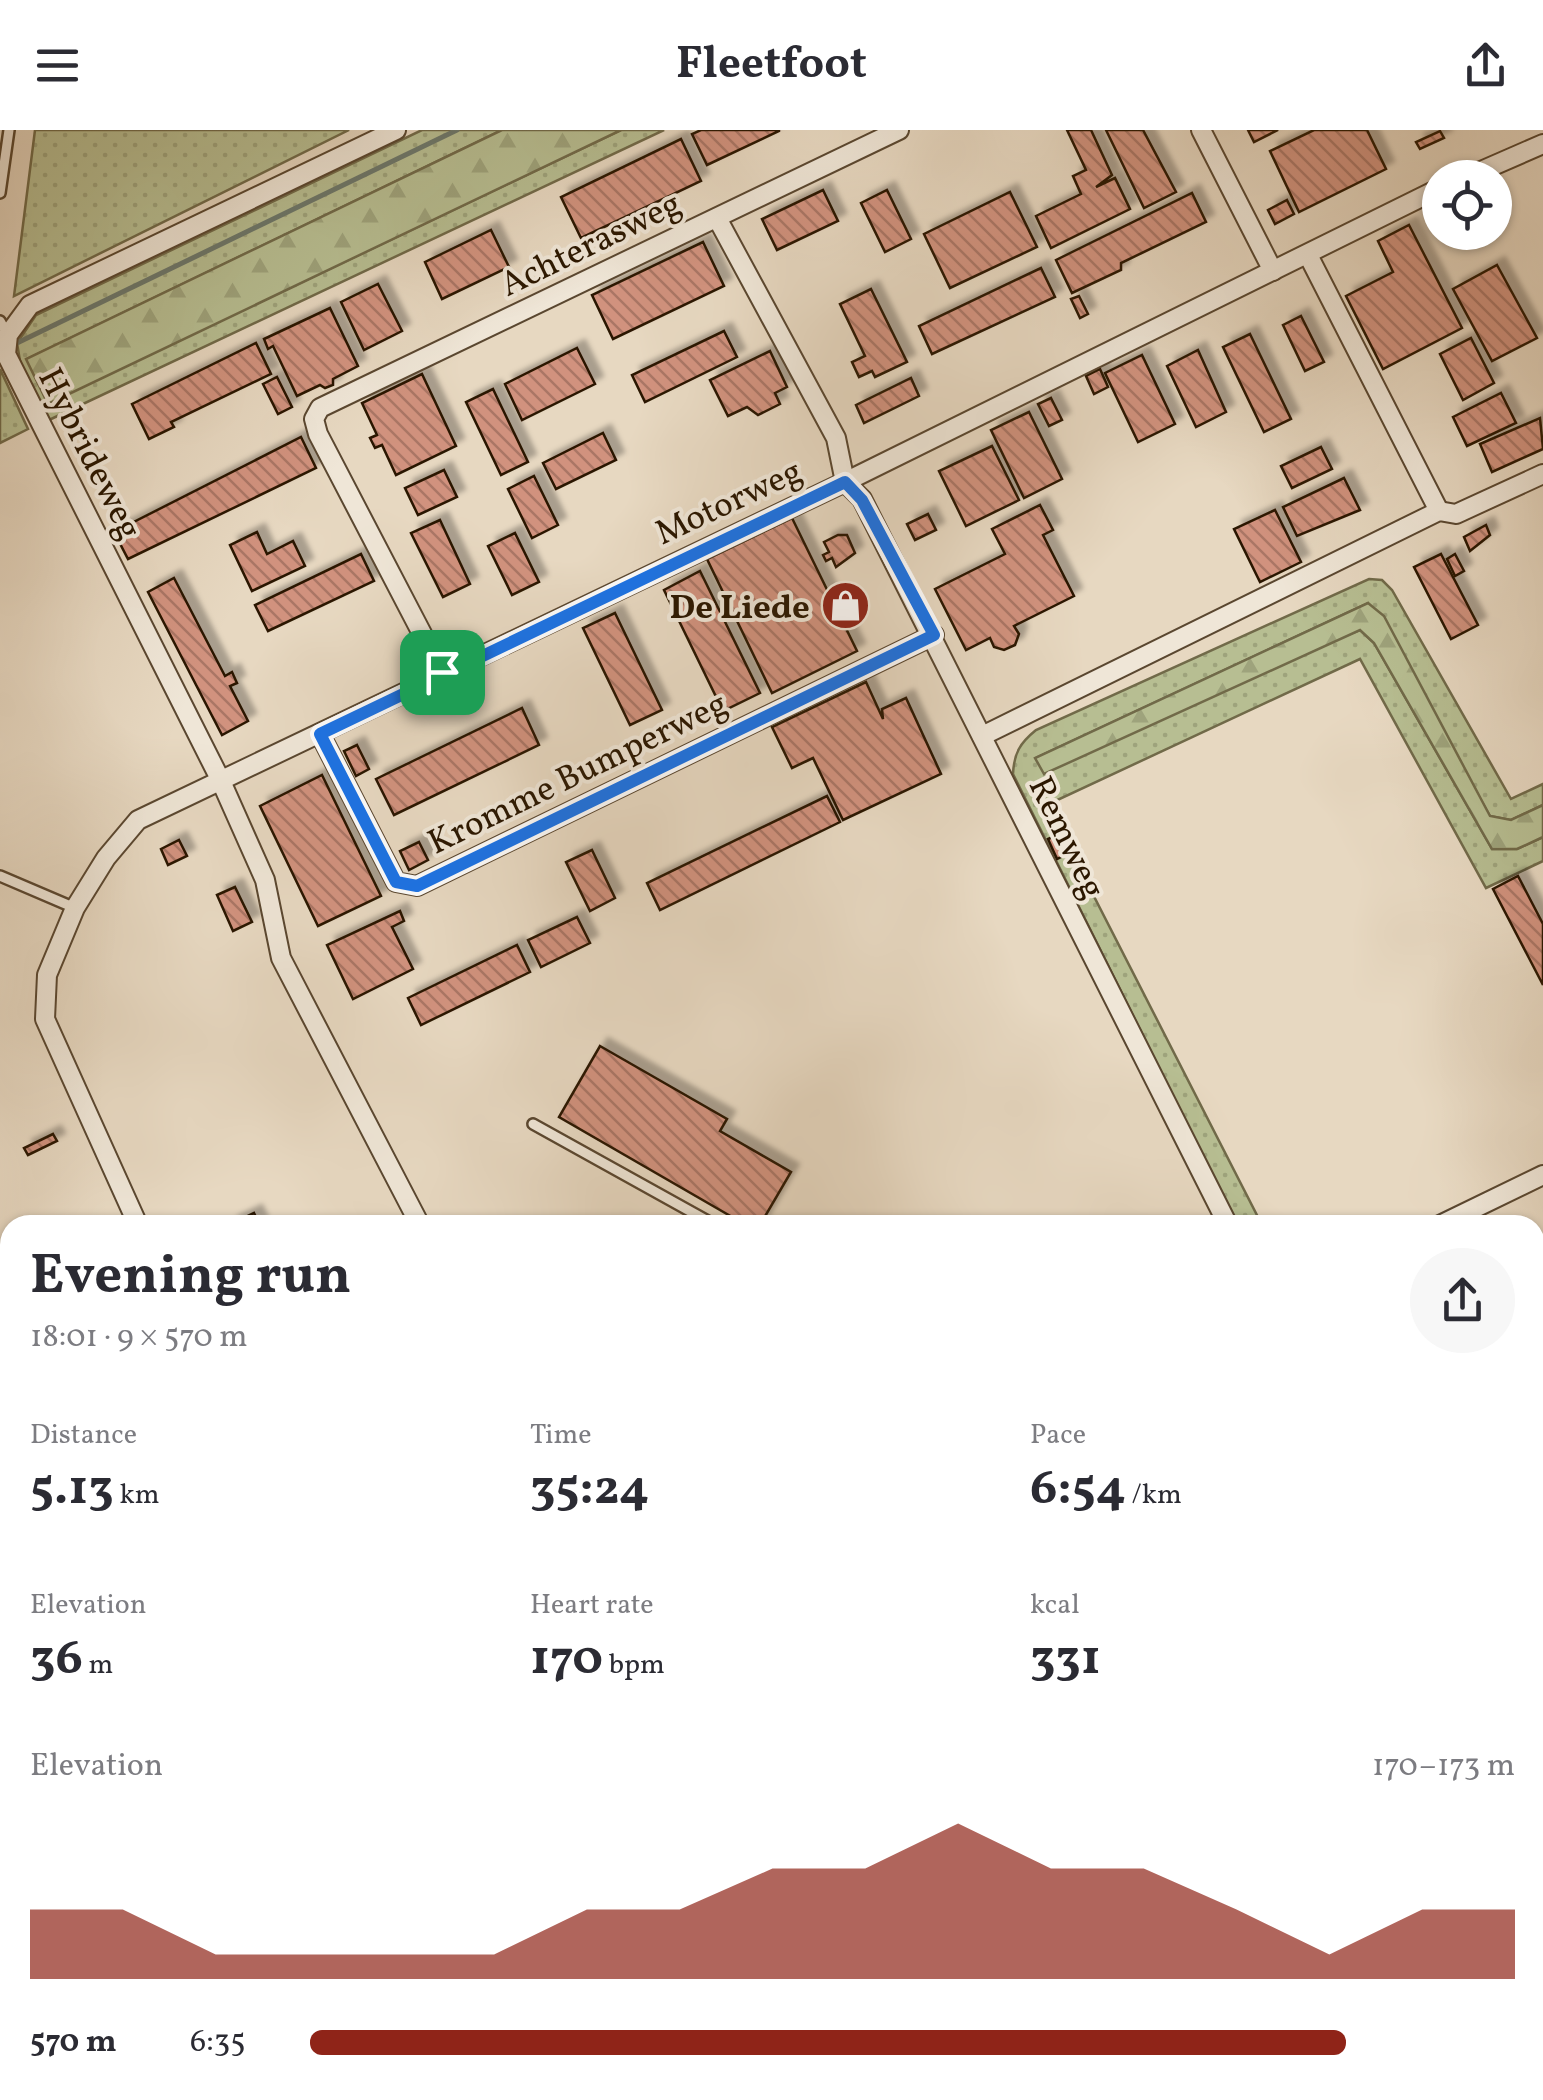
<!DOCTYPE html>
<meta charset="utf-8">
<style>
body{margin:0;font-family:Vollkorn,serif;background:#f7f7f7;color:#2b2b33;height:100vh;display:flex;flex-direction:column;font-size:38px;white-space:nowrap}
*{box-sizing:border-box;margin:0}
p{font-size:32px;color:#7c7c81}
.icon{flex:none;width:55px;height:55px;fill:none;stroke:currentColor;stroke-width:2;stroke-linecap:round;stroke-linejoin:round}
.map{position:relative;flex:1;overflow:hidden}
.side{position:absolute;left:0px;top:1085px;width:1545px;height:885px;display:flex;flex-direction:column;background:#fff;border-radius:30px 30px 0 0;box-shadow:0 2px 8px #0004}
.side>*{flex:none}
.buttons{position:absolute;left:1422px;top:30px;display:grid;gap:20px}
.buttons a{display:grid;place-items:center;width:90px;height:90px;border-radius:50%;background:#fff;box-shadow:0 2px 8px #0004;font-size:50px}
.pin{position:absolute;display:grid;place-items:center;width:85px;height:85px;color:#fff;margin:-42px;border-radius:20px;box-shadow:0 5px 15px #0006}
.round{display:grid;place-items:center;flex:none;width:105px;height:105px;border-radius:52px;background:#f7f7f7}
.head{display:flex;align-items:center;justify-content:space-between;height:170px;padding:0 30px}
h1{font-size:55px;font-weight:700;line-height:75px}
.figures{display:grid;grid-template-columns:repeat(3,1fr);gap:15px;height:170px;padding:10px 30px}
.figures div{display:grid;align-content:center}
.figures b{font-size:50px;font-weight:700}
.figures small{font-size:28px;font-weight:400}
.figures p{font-size:28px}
.chart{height:280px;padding:20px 30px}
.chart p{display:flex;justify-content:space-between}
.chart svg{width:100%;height:180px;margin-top:10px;fill:#8f2418;opacity:.7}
ul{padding:0 30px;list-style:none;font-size:32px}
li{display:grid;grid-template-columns:160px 120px 1fr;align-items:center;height:75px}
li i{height:25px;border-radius:12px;background:#8f2418}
header{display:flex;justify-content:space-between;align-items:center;height:130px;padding:0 30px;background:#fff;font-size:45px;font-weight:700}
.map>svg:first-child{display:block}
</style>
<header><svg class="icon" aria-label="menu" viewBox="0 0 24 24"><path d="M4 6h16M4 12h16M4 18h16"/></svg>Fleetfoot<svg class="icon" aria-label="share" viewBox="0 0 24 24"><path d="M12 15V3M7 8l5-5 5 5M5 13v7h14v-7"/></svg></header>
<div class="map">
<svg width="1543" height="1970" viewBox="0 0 1543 1970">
<defs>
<pattern id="grass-dots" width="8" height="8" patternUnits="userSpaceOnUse" patternTransform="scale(2.5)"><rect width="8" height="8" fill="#b7be92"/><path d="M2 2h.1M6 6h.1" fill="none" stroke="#9ea37c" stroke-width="1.8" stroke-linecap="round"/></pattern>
<pattern id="forest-firs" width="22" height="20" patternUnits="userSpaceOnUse" patternTransform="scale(2.5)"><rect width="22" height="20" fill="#b7be92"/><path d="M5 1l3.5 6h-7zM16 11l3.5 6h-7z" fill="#9ea37c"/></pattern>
<pattern id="building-back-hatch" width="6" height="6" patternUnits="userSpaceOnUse" patternTransform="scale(2.5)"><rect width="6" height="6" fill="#d1927e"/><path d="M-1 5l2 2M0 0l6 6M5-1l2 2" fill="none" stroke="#aa7665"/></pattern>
<filter id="shadow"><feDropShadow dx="8" dy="-8" stdDeviation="2.5" flood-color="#0004"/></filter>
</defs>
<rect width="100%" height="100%" fill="#e7d8c1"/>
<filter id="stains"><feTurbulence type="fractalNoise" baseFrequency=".002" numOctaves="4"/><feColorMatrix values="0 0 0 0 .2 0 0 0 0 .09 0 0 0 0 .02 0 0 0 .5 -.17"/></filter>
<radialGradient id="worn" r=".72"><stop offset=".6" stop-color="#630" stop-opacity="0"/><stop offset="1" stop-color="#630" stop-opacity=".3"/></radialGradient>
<g fill="url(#grass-dots)" stroke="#716a49" stroke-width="2.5">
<path d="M 35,0 L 349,0 L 14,166 Z"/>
<path d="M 422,0 L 502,0 L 27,229 L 48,273 L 621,0 L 664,0 L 49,290 L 21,237 L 17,213 L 36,185 Z"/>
<path d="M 0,239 L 28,299 L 0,313 Z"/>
<path d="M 1369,449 L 1382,450 L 1392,460 L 1511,669 L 1543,654 L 1543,675 L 1511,690 L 1490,686 L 1368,473 L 1036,628 L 1360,500 L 1374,513 L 1492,719 L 1517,719 L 1543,707 L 1543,731 L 1486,758 L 1360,529 L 1053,672 L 1058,696 L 1262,1095 L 1237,1095 L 1013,644 C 1014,623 1020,613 1036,600 Z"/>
<path d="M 1543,1553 L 1543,1970 L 1505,1970 L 1510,1967 L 1506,1960 L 1535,1960 L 1535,1557 Z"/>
<path d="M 54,1960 L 354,1960 L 335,1970 L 32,1970 Z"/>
<path d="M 366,1960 L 528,1960 L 532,1970 L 345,1970 Z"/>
</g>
<g fill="url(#forest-firs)" stroke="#716a49" stroke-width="2.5">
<path d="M 502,0 L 621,0 L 48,274 L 26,229 Z"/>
<path d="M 1368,473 L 1384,486 L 1490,686 L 1511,690 L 1543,675 L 1543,707 L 1517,719 L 1492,719 L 1374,513 L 1360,500 L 1044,644 L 1035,628 Z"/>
</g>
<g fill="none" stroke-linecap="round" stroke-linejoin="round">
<path stroke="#6c786c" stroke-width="5" d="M 17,213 L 457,0"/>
</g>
<g fill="url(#building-back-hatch)" stroke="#2b1700" stroke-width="2.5" filter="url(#shadow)">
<path d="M 701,0 L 779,0 L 779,1 L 707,35 L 692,4 Z"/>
<path d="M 1067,0 L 1091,0 L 1112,45 L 1096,57 L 1115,48 L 1130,79 L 1051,118 L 1036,86 L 1081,64 L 1073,46 L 1086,40 Z"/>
<path d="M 1106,0 L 1143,0 L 1176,62 L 1144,78 Z"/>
<path d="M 1248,0 L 1278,0 L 1254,12 Z"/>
<path d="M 1314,0 L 1367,0 L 1386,39 L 1299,82 L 1270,21 Z"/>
<path d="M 1440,1 L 1444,8 L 1420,19 L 1416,12 Z"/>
<path d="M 681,9 L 701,51 L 581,108 L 561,67 Z"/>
<path d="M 823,60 L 838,91 L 777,120 L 762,89 Z"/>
<path d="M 887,60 L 911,109 L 885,122 L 861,73 Z"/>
<path d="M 1010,62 L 1037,117 L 950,158 L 924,104 Z"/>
<path d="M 1192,63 L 1206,92 L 1121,133 L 1121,140 L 1072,163 L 1056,130 Z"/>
<path d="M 1287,70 L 1294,84 L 1275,94 L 1268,80 Z"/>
<path d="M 1409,95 L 1462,198 L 1383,239 L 1346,166 L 1393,142 L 1378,111 Z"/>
<path d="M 491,100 L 509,137 L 442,169 L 425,132 Z"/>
<path d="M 703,112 L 724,156 L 613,209 L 592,165 Z"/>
<path d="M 1497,135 L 1537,208 L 1492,231 L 1453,159 Z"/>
<path d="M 1041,138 L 1055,167 L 932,224 L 919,196 Z"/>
<path d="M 378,154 L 402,201 L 364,220 L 341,172 Z"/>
<path d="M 871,159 L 907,232 L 875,247 L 872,241 L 859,247 L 852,232 L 865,226 L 840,174 Z"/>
<path d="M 1079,166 L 1088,184 L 1080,188 L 1071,169 Z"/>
<path d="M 330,178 L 358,236 L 333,249 L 333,255 L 325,258 L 320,255 L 297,266 L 273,216 L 268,219 L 264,209 Z"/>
<path d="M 1301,186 L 1324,232 L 1305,241 L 1283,195 Z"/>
<path d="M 724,201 L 737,227 L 645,272 L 632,245 Z"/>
<path d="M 1250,204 L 1291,289 L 1264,302 L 1223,217 Z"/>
<path d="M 1471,208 L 1494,253 L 1463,270 L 1440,224 Z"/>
<path d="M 256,213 L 271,244 L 171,292 L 174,297 L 149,309 L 132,274 Z"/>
<path d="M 577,218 L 595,254 L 522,290 L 505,254 Z"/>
<path d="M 1198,220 L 1226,282 L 1196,297 L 1167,236 Z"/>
<path d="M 770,221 L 787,257 L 775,263 L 780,274 L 758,285 L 747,277 L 728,286 L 710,250 Z"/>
<path d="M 1142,225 L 1175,294 L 1138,312 L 1105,243 Z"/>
<path d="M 1100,239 L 1108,257 L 1094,264 L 1086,246 Z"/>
<path d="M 422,244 L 456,316 L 396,345 L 382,315 L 375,318 L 370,308 L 377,305 L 362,273 Z"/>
<path d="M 277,247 L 292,277 L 278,284 L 263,254 Z"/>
<path d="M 911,248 L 919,266 L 864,293 L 856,275 Z"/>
<path d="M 493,259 L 528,332 L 501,345 L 466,272 Z"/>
<path d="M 1501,263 L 1516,293 L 1467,316 L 1453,287 Z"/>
<path d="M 1051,268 L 1062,290 L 1049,296 L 1038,274 Z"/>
<path d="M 1029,282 L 1062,349 L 1024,368 L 991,300 Z"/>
<path d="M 1540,288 L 1543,319 L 1492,342 L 1480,314 Z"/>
<path d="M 603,303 L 616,330 L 556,359 L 543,333 Z"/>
<path d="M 301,307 L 316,338 L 128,429 L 114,402 Z"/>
<path d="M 992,316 L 1019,370 L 966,396 L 939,341 Z"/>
<path d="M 1321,317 L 1332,339 L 1292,358 L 1281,336 Z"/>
<path d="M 444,340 L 457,367 L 418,385 L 405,358 Z"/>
<path d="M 534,346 L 558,395 L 532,408 L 508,359 Z"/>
<path d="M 1344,348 L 1360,380 L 1297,406 L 1283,377 Z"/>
<path d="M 1040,375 L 1053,400 L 1043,405 L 1074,466 L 1014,496 L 1019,504 L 1015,515 L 1004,520 L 994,517 L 990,508 L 966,520 L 935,459 L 1005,424 L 992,399 Z"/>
<path d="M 1275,380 L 1301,432 L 1260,452 L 1234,399 Z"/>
<path d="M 928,384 L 936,400 L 915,410 L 907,394 Z"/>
<path d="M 792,388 L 857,521 L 772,563 L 707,429 Z"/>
<path d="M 440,390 L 470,454 L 443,467 L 411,403 Z"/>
<path d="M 1486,395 L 1490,405 L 1470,421 L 1464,407 Z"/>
<path d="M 257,402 L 267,424 L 293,411 L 305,436 L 252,461 L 230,415 Z"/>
<path d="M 515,403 L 539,452 L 512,465 L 488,416 Z"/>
<path d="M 838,405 L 847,405 L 855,423 L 836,437 L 832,428 L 826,431 L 823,425 L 829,422 L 824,412 Z"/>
<path d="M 361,424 L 374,451 L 268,501 L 255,475 Z"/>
<path d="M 1441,424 L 1478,495 L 1451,509 L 1414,437 Z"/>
<path d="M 1455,424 L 1464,441 L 1455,446 L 1447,429 Z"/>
<path d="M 700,441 L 760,563 L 723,581 L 664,460 Z"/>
<path d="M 174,448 L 225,546 L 232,542 L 237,553 L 230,556 L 248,591 L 222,605 L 148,462 Z"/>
<path d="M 615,483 L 662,580 L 630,595 L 583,498 Z"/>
<path d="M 866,552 L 883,589 L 882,579 L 906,568 L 941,644 L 843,690 L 813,628 L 792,638 L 772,597 Z"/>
<path d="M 522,578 L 539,615 L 394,685 L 376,649 Z"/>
<path d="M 357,615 L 369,639 L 356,646 L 344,621 Z"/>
<path d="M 322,645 L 381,766 L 318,796 L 260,676 Z"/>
<path d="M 827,666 L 840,692 L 660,780 L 647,753 Z"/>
<path d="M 1055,706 L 1065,725 L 1057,729 L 1048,709 Z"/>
<path d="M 179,710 L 187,726 L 168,735 L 161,719 Z"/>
<path d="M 419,712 L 428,730 L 409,740 L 400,721 Z"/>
<path d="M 592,720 L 615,768 L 590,781 L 566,732 Z"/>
<path d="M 1518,746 L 1543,794 L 1543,855 L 1493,759 Z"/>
<path d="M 235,757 L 252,792 L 233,801 L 217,765 Z"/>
<path d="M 400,781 L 404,791 L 392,797 L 413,839 L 353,869 L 327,815 Z"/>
<path d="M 577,787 L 590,813 L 541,837 L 528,810 Z"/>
<path d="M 517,815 L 530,842 L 421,895 L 408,868 Z"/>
<path d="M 600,916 L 727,989 L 720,1001 L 791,1042 L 760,1095 L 746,1095 L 559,987 Z"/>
<path d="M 53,1004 L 57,1011 L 28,1025 L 24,1018 Z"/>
<path d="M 254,1083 L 260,1095 L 229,1095 Z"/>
<path d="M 0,1122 L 10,1143 L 10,1241 L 0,1246 Z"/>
<path d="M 1331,1960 L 1345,1960 L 1350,1970 L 1309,1970 Z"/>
</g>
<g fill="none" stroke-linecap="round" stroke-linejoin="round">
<defs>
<g id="lane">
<path d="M 0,63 L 9,0"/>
<path d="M 0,191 L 8,205"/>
<path d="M 0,746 L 75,778"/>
<path d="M 533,994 L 715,1095"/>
<path d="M 884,1970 L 904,1960"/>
<path d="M 1292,1970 L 1313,1960"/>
</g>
<g id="street">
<path d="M 396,0 L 30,175 L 8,205 L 6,224 L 220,649 L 265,750 L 281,828 L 420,1095"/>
<path d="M 1201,0 L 1273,141"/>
<path d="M 1465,48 L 1543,14"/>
<path d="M 717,88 L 836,308 L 845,352"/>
<path d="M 1308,125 L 1439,381"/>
<path d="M 845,352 L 862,369 L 1228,1095"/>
<path d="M 442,542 L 318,304 L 314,289 L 320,278 L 899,0"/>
<path d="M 320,604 L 396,752 L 417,756 L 934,505"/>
<path d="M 982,606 L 1439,381 L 1456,384 L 1543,344"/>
<path d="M 138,1095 L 45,889 L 47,845 L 75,778 L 106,728 L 138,690 L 845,352 L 1440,58"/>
<path d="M 1440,1095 L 1543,1045"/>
</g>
<g id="secondary">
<path d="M 0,1785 L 10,1780"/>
<path d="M 843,1960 L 848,1970"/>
</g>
</defs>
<use href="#lane" stroke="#5a4730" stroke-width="14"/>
<use href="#street" stroke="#5a4730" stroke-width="22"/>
<use href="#secondary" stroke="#2b1700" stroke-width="30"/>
<use href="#lane" stroke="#efe6d7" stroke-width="9"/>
<use href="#street" stroke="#efe6d7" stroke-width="18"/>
<use href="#secondary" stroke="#efe6d7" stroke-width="25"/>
</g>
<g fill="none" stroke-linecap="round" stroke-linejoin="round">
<defs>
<path id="route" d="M 845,352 L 862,370 L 934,505 L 417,756 L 396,752 L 320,604 Z"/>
</defs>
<use href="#route" stroke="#fff" stroke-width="20"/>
<use href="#route" stroke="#1a73e8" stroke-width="12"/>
</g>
<defs>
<symbol id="shop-disc" viewBox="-11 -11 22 22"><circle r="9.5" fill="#8f2418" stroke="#efe6d7"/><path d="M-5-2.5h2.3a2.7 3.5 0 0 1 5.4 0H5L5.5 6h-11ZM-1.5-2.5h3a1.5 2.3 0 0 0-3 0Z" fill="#fff"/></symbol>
</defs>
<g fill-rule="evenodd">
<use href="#shop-disc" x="818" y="448" width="55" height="55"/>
</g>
<g text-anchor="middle" stroke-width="8" stroke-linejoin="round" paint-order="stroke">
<g font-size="35" fill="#2b1700" stroke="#efe6d7">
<text transform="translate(590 113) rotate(-26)" y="12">Achterasweg</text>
<text transform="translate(91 323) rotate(63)" y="12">Hybrideweg</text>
<text transform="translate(728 371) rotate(-25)" y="12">Motorweg</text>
<text transform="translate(577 642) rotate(-26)" y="12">Kromme Bumperweg</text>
<text transform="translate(1068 707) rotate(64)" y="12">Remweg</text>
</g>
<g font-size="35" font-weight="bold" fill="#2b1700" stroke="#efe6d7" text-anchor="end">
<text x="810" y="488">De Liede</text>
</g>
</g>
<rect width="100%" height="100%" filter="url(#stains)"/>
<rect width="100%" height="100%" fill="url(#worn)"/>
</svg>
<div class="buttons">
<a><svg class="icon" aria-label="locate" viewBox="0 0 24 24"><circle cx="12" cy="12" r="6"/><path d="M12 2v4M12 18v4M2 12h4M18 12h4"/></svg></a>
</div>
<div class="pin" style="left:442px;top:542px;background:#1e9e55"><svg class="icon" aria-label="arrive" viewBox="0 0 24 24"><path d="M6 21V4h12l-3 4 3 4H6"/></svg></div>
<section class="side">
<div class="head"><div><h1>Evening run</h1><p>18:01 · 9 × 570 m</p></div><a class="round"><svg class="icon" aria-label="share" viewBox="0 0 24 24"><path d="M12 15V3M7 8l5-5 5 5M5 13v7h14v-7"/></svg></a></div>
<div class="figures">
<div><p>Distance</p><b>5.13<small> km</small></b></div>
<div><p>Time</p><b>35:24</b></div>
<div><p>Pace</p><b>6:54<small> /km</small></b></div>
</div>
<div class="figures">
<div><p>Elevation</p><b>36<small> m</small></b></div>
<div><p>Heart rate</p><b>170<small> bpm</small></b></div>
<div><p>kcal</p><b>331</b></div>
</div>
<div class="chart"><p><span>Elevation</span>170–173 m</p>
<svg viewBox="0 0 160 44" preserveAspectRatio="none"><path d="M0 44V27L10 27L20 38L30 38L40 38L50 38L60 27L70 27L80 17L90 17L100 6L110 17L120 17L130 27L140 38L150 27L160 27V44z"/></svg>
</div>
<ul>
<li><b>570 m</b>6:35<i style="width:86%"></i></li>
</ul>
</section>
</div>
